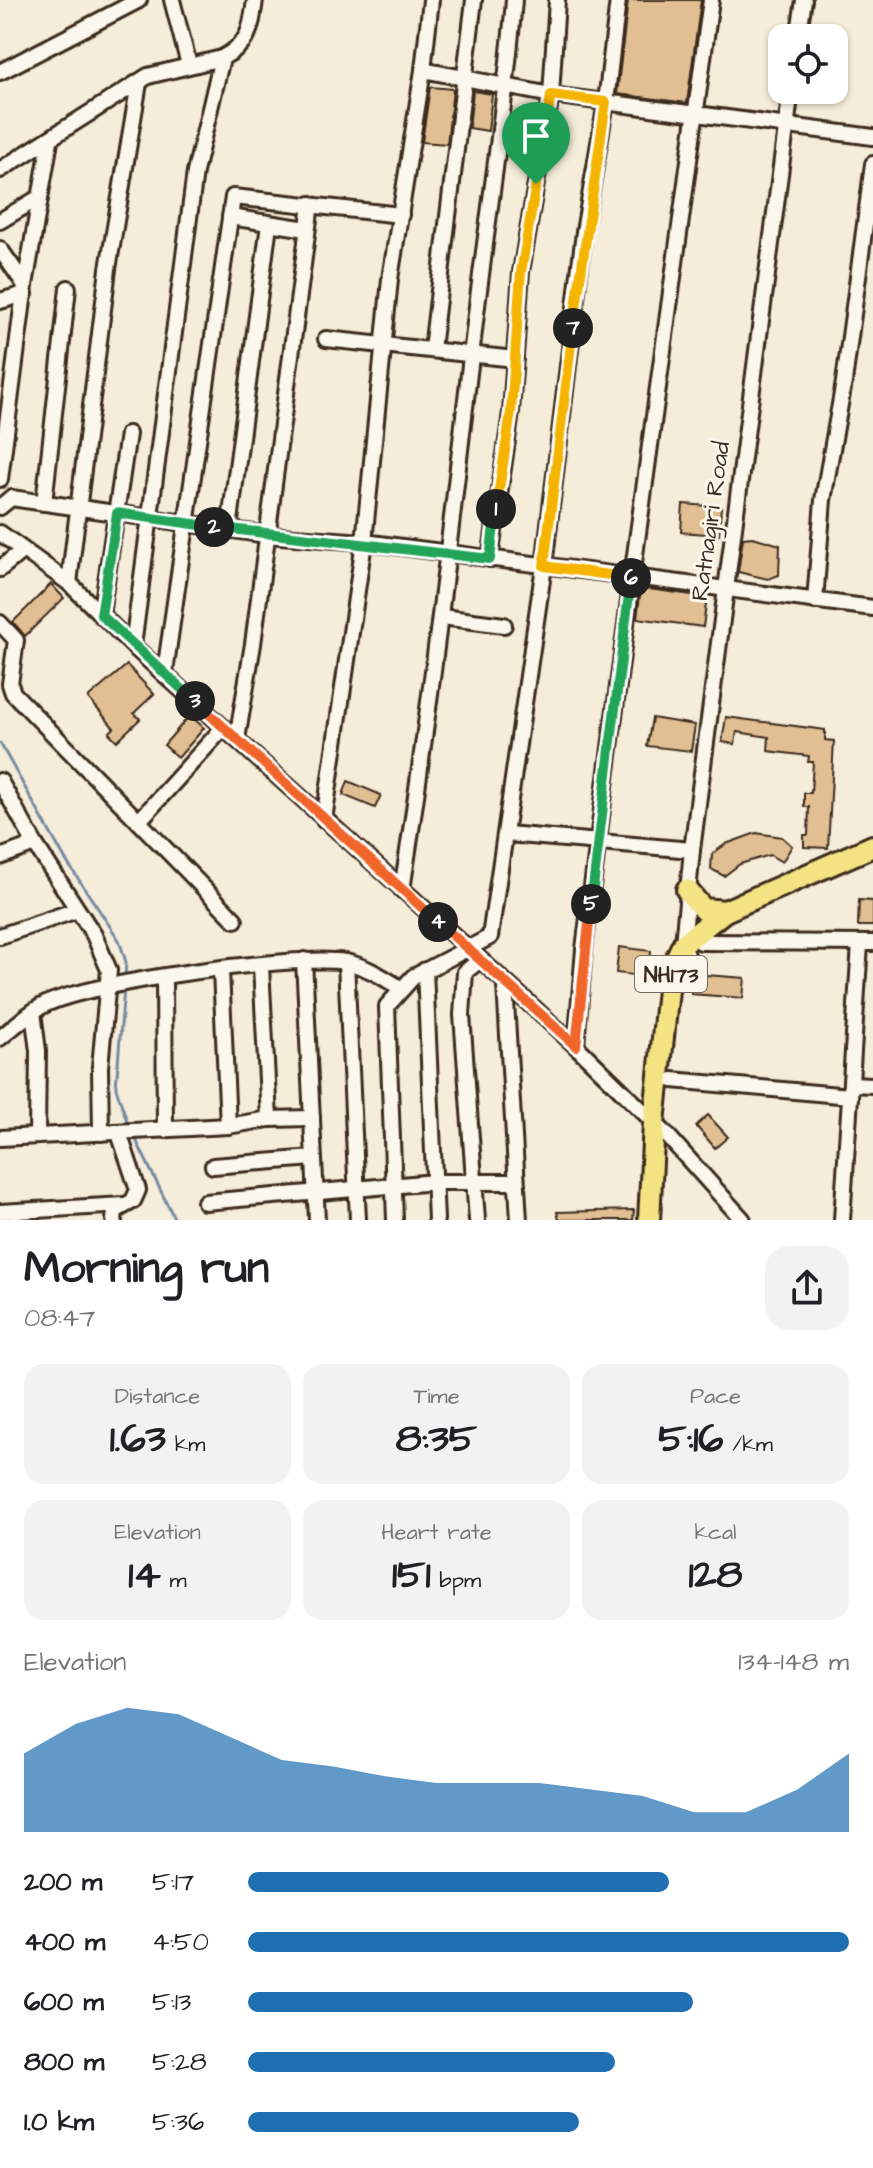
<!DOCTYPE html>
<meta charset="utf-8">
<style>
body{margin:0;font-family:"Architects Daughter",sans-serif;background:#f2f2f2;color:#202124;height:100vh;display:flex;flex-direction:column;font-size:30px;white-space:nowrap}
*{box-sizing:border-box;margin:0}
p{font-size:26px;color:#757577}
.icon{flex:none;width:44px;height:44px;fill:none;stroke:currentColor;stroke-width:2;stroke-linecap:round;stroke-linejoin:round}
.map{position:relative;height:1220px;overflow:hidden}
.sheet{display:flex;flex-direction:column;background:#fff;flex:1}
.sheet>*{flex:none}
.controls{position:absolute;left:768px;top:24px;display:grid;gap:16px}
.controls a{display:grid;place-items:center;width:80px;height:80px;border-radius:16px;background:#fff;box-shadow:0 2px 6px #0004;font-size:40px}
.pin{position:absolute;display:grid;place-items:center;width:68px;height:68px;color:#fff;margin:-82px -34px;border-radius:50% 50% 50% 0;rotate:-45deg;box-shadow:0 0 8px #0007}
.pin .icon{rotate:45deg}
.km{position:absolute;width:40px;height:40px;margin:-20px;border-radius:50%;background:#222;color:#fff;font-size:22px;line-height:40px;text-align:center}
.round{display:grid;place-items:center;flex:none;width:84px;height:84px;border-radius:24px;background:#f2f2f2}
.head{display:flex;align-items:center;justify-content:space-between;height:136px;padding:0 24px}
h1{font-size:44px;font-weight:700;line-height:60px}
.metrics{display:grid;grid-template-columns:repeat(3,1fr);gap:12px;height:136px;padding:8px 24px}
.metrics div{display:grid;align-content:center;border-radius:20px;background:#f2f2f2;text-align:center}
.metrics b{font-size:40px;font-weight:700}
.metrics small{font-size:22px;font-weight:400}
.metrics p{font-size:22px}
.chart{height:224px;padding:16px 24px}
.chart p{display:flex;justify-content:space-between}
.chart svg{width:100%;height:144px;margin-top:8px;fill:#1f6fb2;opacity:.7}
ul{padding:0 24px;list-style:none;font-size:26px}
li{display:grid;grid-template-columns:128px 96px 1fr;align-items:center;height:60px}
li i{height:20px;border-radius:10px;background:#1f6fb2}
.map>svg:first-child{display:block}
</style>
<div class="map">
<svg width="873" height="1220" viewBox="0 0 873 1220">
<rect width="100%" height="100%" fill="#f6ecda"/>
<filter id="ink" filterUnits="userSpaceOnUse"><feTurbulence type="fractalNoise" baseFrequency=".0125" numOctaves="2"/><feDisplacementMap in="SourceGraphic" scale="16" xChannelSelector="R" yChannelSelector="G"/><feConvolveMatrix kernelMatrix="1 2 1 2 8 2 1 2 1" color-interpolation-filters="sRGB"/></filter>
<g filter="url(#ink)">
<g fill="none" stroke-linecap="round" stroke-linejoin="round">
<g stroke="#768ca2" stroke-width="3">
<path d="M 0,743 L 65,859 L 119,940 L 126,962 L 125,976"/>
<path d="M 124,988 L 116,1088 L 128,1124"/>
<path d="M 136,1140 L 175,1220"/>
</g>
</g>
<g fill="#e1bf93" stroke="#3b2a1e" stroke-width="2">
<path d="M 628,0 L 701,0 L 687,103 L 617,94 Z"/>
<path d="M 430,87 L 453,89 L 447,144 L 422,142 Z"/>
<path d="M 473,91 L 492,94 L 488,131 L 469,128 Z"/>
<path d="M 683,504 L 721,507 L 719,535 L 681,532 Z"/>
<path d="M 753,537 L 780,545 L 779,575 L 768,579 L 738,572 L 743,538 Z"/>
<path d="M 51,584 L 64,598 L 25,636 L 13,622 Z"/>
<path d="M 641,588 L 707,597 L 703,627 L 637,618 Z"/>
<path d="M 127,665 L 154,694 L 134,713 L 140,719 L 117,741 L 109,733 L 114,728 L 88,698 Z"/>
<path d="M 190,715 L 204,728 L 178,758 L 164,745 Z"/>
<path d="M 726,717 L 825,730 L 825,740 L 834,741 L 828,848 L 804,847 L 804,835 L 808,835 L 809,807 L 804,807 L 804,793 L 811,793 L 813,762 L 808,762 L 809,756 L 768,751 L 769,737 L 737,732 L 735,744 L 722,742 Z"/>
<path d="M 652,718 L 695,725 L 691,751 L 647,746 Z"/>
<path d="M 348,781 L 381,795 L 375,808 L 343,795 Z"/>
<path d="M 756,833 L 782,837 L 792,846 L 782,862 L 770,855 L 740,864 L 724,876 L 711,869 L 712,854 L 726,844 Z"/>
<path d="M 859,900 L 873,901 L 873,926 L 858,926 Z"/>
<path d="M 619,947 L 651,951 L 649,977 L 616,973 Z"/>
<path d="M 692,974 L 745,978 L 743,998 L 691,994 Z"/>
<path d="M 708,1115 L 728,1137 L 715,1148 L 696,1126 Z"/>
<path d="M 634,1210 L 633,1220 L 559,1220 L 557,1212 Z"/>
</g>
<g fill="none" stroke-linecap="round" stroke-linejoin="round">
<defs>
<g id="minor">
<path d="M 172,0 L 189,65"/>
<path d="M 798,38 L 804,0"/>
<path d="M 423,70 L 551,95 L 873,137"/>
<path d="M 0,72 L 139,0"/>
<path d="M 0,170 L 148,76 L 222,58"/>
<path d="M 230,217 L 307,229"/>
<path d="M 0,221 L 40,197"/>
<path d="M 0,249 L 25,285"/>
<path d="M 0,301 L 25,294"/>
<path d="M 326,339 L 515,359"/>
<path d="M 432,349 L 474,0"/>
<path d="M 0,479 L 25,285 L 50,141"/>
<path d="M 44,503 L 68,288"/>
<path d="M 0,507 L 11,498 L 267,535 L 364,542 L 873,608"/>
<path d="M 229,529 L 269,224"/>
<path d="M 0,533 L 69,583 L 133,646 L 576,1046 L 666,1134 L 743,1220"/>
<path d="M 490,559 L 511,412 L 521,272 L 551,95 L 557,0"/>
<path d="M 0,569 L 23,550"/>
<path d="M 69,583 L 108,269 L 139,83"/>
<path d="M 815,601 L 823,500 L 844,382 L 873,164"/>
<path d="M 101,615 L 128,434"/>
<path d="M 442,617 L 504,625"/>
<path d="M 0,623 L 16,640 L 10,684 L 13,693 L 235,920"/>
<path d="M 133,646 L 195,172 L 222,58 C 250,43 251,29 255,0"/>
<path d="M 165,672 L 233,197 L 401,215"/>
<path d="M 237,739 L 253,644 L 311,204"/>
<path d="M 0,781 L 35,844 L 94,935 L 109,970 L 100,1067 L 101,1133"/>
<path d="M 324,820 L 364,542 L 390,279 L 423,70 L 431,0"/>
<path d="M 139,821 L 223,728"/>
<path d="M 507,834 L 692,850"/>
<path d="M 0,857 L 35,844"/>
<path d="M 402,890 C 431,704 452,518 474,331 C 487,220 505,111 514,0"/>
<path d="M 0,936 L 77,910"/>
<path d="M 701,942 L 873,943"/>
<path d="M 688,958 L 683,944 L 692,850 L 791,90"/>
<path d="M 304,960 L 317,1220"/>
<path d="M 346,962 L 358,1220"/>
<path d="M 261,966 L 269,1119"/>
<path d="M 221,970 L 228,1126"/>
<path d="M 425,970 L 436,1220"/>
<path d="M 164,979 L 165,1130"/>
<path d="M 505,985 L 519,1220"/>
<path d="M 33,1012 L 38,1051 L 37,1136"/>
<path d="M 0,1038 C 14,1027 28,1013 44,1005 C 88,982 296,954 345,962 C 366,966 383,977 400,988"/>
<path d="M 576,1046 L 584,949 L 632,577 L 711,0"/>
<path d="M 672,1080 L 850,1096"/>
<path d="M 851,1084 L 873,1085"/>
<path d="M 0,1138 L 228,1126 L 269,1119 L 312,1118"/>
<path d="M 213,1166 L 313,1158"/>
<path d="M 205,1202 L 435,1182 L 516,1182"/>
<path d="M 0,1212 L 124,1205"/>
<path d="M 114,1220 L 115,1211 L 133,1201 L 138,1190 L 119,1133"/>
<path d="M 395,1220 L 387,1006 L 413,977 L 490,937 L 544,566 L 584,232 L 606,102 L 618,0"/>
<path d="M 477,1220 L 462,1015 L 465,972 L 480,960"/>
<path d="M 842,1220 L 860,944"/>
</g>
<g id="highway">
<path d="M 687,890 L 703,909 L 725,911"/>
<path d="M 649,1220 L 654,1123 L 668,990 L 673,965 L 683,944 L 725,911 L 873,846"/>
</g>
</defs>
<use href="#minor" stroke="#3b2a1e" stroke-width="20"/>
<use href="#highway" stroke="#3b2a1e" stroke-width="26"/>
<use href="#minor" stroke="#fbf7ec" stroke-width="14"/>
<use href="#highway" stroke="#f4e382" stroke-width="20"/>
</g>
</g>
<g fill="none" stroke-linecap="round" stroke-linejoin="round" filter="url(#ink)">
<defs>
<path id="split-1" d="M 496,509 L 511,412 L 521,272 L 536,184"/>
<path id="split-2" d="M 214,527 L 490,559 L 496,509"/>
<path id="split-3" d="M 195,701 L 101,615 L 117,513 L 214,527"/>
<path id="split-4" d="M 195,701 L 438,922"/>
<path id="split-5" d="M 438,922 L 576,1046 L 591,904"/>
<path id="split-6" d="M 591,904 L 631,578"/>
<path id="split-7" d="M 573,328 L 544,566 L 631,578"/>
<path id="split-8" d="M 536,184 L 551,95 L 606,102 L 573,328"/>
</defs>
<use href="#split-1" stroke="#fff" stroke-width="16"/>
<use href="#split-2" stroke="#fff" stroke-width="16"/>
<use href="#split-3" stroke="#fff" stroke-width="16"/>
<use href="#split-4" stroke="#fff" stroke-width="16"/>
<use href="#split-5" stroke="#fff" stroke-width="16"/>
<use href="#split-6" stroke="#fff" stroke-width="16"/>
<use href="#split-7" stroke="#fff" stroke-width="16"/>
<use href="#split-8" stroke="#fff" stroke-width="16"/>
<use href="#split-1" stroke="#f5b400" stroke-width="10"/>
<use href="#split-2" stroke="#22a559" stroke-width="10"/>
<use href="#split-3" stroke="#22a559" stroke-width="10"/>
<use href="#split-4" stroke="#f0652b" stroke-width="10"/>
<use href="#split-5" stroke="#f0652b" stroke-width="10"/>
<use href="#split-6" stroke="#22a559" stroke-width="10"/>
<use href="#split-7" stroke="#f5b400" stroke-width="10"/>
<use href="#split-8" stroke="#f5b400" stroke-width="10"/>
</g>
<g text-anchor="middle" stroke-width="6" stroke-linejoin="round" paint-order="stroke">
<rect fill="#fbf7ec" stroke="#75685c" stroke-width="2" x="635" y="956" width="72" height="36" rx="6"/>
<g font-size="22" font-weight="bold" fill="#3b2a1e">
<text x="671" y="982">NH173</text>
</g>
<g font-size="24" fill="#3b2a1e" stroke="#fbf7ec">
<text transform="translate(710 521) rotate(-82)" y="8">Ratnagiri Road</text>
</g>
</g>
</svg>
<div class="controls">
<a><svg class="icon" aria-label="locate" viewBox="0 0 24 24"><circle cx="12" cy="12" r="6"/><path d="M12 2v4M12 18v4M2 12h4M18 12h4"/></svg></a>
</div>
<div class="pin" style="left:536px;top:184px;background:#1e9e55"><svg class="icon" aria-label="arrive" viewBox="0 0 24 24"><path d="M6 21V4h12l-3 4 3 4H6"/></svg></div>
<b class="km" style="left:496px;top:509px">1</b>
<b class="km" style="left:214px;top:527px">2</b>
<b class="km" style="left:195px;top:701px">3</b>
<b class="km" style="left:438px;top:922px">4</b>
<b class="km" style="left:591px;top:904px">5</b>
<b class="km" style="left:631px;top:578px">6</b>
<b class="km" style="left:573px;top:328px">7</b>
</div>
<section class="sheet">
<div class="head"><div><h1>Morning run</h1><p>08:47</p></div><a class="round"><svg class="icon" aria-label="share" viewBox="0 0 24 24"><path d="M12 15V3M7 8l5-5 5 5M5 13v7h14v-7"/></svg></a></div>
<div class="metrics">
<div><p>Distance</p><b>1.63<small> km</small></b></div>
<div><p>Time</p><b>8:35</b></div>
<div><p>Pace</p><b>5:16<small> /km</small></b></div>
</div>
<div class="metrics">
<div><p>Elevation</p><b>14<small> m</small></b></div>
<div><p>Heart rate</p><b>151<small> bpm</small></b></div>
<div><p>kcal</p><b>128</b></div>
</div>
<div class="chart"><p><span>Elevation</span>134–148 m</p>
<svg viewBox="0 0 160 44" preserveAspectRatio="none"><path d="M0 44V20L10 11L20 6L30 8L40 15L50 22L60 24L70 27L80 29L90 29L100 29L110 31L120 33L130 38L140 38L150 31L160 20V44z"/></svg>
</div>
<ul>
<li><b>200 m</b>5:17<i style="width:70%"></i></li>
<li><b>400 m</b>4:50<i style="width:100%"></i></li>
<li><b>600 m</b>5:13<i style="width:74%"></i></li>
<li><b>800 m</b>5:28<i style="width:61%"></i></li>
<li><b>1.0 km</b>5:36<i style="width:55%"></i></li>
</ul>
</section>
